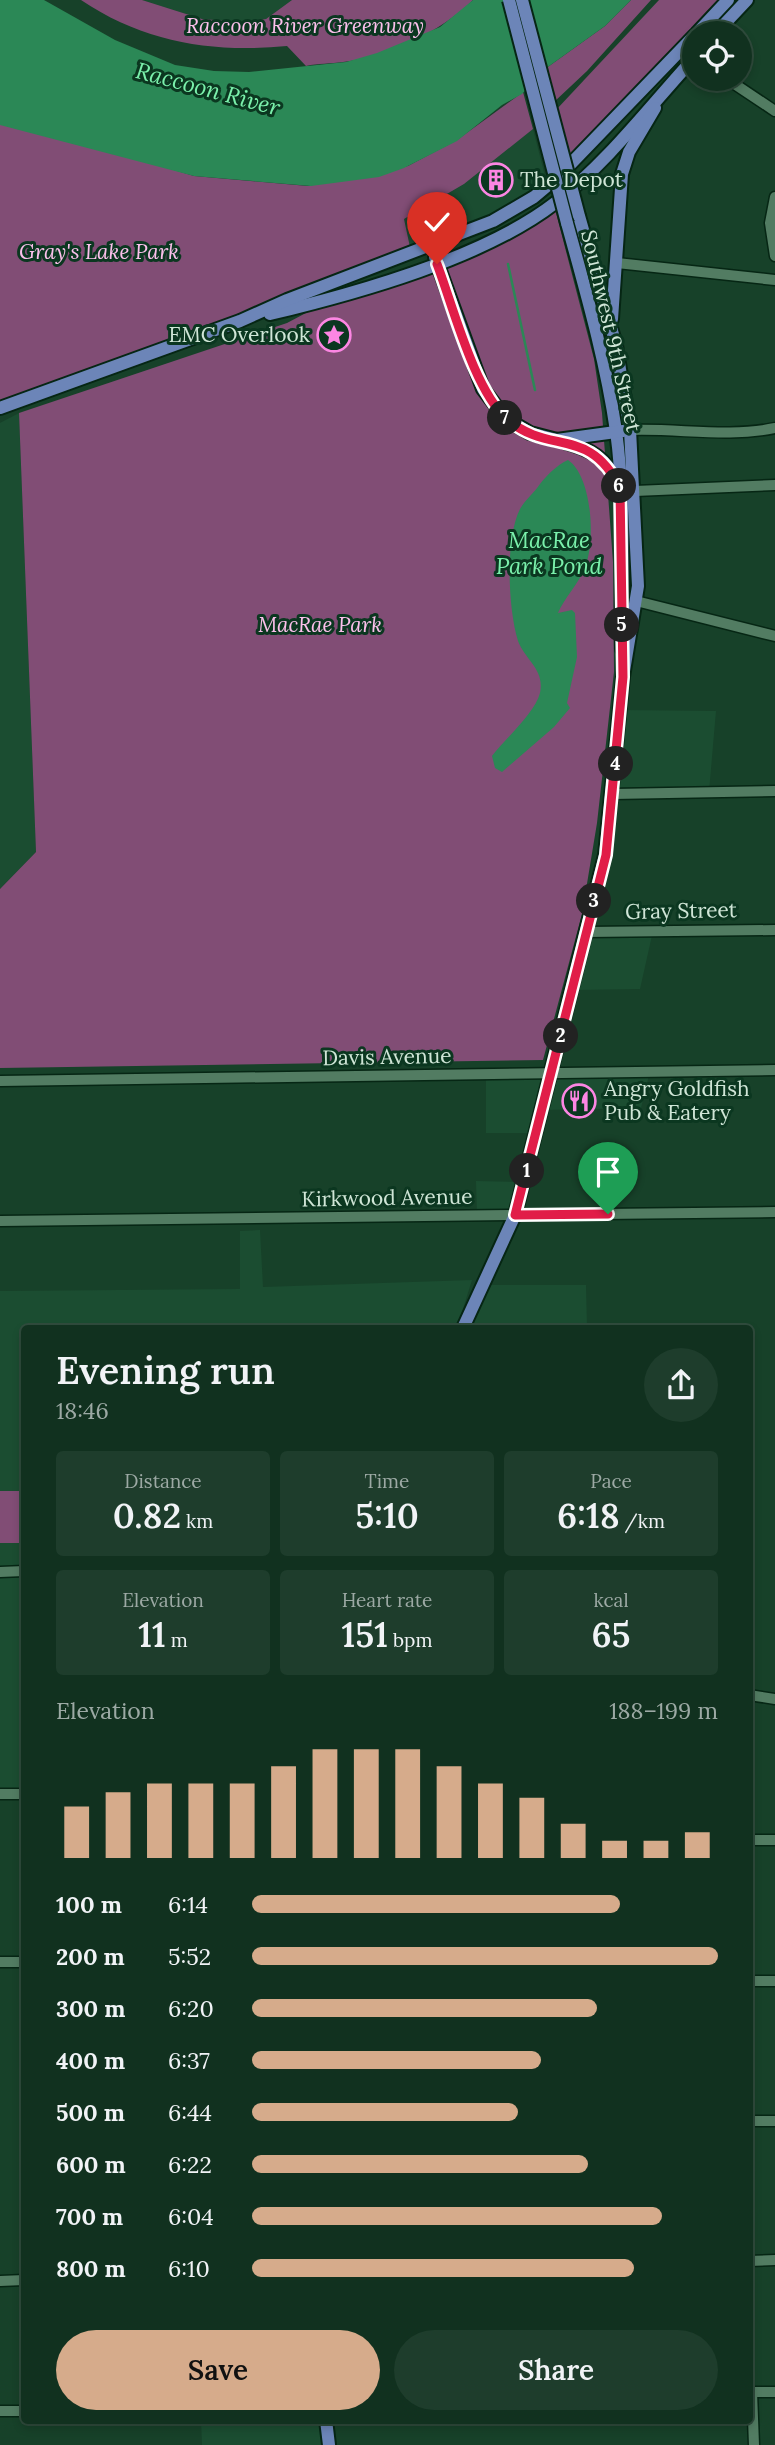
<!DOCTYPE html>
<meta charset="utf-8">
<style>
body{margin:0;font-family:Lora,serif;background:#1e3d2c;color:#f1f3f6;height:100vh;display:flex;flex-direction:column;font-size:26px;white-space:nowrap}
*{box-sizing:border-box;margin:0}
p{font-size:23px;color:#9ca9a4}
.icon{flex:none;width:38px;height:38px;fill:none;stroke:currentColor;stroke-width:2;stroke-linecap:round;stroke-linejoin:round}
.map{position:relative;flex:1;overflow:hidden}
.side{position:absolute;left:21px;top:1325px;width:732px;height:1099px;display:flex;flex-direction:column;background:#11311f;border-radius:7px;box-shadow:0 4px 10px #0003,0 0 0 2px #304c3d}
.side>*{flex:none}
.tools{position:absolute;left:682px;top:21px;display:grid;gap:14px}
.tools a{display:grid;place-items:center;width:70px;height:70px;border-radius:50%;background:#11311f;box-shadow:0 4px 10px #0003,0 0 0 2px #304c3d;font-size:35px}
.pin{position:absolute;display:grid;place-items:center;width:60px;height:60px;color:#fff;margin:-72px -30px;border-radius:50% 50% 50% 0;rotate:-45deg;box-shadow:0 0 7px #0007}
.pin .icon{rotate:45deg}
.km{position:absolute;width:35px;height:35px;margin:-18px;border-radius:50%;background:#222;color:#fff;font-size:19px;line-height:35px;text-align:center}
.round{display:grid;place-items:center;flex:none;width:74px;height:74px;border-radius:37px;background:#1e3d2c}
.summary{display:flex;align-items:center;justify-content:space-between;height:119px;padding:0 35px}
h1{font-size:38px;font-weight:600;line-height:52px}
.figures{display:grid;grid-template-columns:repeat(3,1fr);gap:10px;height:119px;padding:7px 35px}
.figures div{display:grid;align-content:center;border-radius:7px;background:#1e3d2c;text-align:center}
.figures b{font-size:35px;font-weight:600}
.figures small{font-size:19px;font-weight:400}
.figures p{font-size:19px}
.chart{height:196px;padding:14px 35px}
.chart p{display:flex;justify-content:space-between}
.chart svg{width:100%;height:126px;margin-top:7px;stroke:#d6ab8b;stroke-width:6}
.cta{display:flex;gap:14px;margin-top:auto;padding:14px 35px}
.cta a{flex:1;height:80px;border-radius:42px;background:#d6ab8b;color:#111;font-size:28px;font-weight:600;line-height:80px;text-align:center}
.cta a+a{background:#1e3d2c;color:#f1f3f6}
ul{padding:0 35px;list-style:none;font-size:23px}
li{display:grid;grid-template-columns:112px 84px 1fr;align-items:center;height:52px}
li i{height:18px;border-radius:9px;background:#d6ab8b}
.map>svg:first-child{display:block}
</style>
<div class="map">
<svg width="775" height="2445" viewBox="0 0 775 2445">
<rect width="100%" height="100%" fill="#174129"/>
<g fill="#1b4d31">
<path d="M 142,0 L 292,0 L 266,19 L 240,22 L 202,19 Z"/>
<path d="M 533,129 L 546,180 L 500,211 L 410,247 L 404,219 L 464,184 Z"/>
<path d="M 19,413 L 36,852 L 0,889 L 0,423 Z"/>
<path d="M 620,710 L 716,711 L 709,792 L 613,794 Z"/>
<path d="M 653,931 L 640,989 L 573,990 L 587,932 Z"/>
<path d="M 650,1071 L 641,1108 L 543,1110 L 537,1133 L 486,1133 L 486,1075 Z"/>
<path d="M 476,1181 L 524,1182 L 515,1215 L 477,1216 Z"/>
<path d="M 260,1230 L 263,1287 L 472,1280 L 457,1328 L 24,1328 L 24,1794 L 0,1794 L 0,1291 L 240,1289 L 240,1231 Z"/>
<path d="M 483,1285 L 586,1285 L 587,1328 L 463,1328 Z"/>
<path d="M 201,2420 L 326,2420 L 329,2445 L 202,2445 Z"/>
</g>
<g fill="#814d75">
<path d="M 81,0 L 142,0 L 202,19 L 240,22 L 266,19 L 292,0 L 473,0 C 441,32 389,56 343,62 C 331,64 318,63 306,66 L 287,46 C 213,53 145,43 81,0 Z"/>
<path d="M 631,0 L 651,0 L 587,71 L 554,102 L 545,69 L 605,26 Z"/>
<path d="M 659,0 L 718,0 L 585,144 L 568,158 L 556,110 Z"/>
<path d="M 523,92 L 533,129 L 464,184 L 404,219 L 410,247 L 317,281 L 250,311 L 0,401 L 0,118 L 194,176 L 308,186 L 408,166 L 457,140 Z"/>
<path d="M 555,209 L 594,359 L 602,413 L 613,562 L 614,672 L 597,823 L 582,914 L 543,1060 L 0,1068 L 0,889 L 36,852 L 19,413 L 287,323 L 321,305 L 364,293 Z"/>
<rect x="0" y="1491" width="24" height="52"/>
</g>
<g fill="#2b8856">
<path d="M 0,0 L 44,0 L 115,40 L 175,65 L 214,71 L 249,72 L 346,62 L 377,53 L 440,27 L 473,0 L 631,0 L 605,26 L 545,69 L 522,94 L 502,105 L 457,141 L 404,168 L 379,177 L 311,186 L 194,176 L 0,125 Z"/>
<path d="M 568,460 C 592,476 596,541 585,567 C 579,584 564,598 558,613 L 572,610 L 575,613 L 577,657 L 567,703 L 570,708 L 554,727 L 502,772 L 495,768 L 492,756 C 505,739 535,713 540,693 C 545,669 525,660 518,641 C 508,609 505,538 520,509 C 525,500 534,493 540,484 C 547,475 557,465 568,460 Z"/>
</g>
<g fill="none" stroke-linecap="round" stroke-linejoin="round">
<path stroke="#2b8856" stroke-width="2.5" d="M 508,264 L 535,390"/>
<defs>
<g id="minor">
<path d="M 727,79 L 775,111"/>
<path d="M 775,197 L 770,223 L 775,256"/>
<path d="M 617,263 L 775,280"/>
<path d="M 630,430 C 679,428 727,438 775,428"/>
<path d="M 635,491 L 775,485"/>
<path d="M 636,601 L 775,636"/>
<path d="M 613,794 L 775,791"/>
<path d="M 587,932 L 775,930"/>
<path d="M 0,1081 L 775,1070"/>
<path d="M 0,1221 L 775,1212"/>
<path d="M 0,1572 L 24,1571"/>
<path d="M 749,1695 L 775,1699"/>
<path d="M 0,1794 L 24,1794"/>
<path d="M 749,1840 L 775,1840"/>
<path d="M 0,1962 L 24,1962"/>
<path d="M 749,1981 L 775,1981"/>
<path d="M 749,2121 L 775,2121"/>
<path d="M 749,2261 L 775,2260"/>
<path d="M 0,2281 L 24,2280"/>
<path d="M 749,2392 L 775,2392"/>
<path d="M 752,2392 L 754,2445"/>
<path d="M 0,2411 L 24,2411"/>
</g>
<g id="major">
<path d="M 697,33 L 728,0"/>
<path d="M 716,33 L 747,0"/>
<path d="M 567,223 C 586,292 606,361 616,431 C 626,503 621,576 622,649"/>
<path d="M 435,257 L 483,389 L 506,419 L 530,433 L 557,440 L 623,431"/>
<path d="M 270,314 C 358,293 484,258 555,203 C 608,162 650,106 695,57"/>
<path d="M 612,319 L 622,174 L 629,152 L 655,108"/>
<path d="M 0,408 L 240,321 L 287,300 L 493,221 L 534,197 L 559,176 L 695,35"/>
<path d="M 564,442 C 591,449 606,458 619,484"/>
<path d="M 463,1328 L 515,1215 L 605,855 L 623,677 L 638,586 L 630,430 L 616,345 L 579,216"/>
<path d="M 326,2420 L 329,2445"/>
</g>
</defs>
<use href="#minor" stroke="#062614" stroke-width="13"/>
<use href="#major" stroke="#062614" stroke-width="16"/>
<use href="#minor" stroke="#527c62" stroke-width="10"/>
<use href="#major" stroke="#6c85b8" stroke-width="12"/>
<defs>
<g id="major-bridge">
<path d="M 509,0 L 567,223"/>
<path d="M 522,0 L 579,216"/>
</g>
</defs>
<use href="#major-bridge" stroke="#062614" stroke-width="16" stroke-linecap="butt"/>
<use href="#major-bridge" stroke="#6c85b8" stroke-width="12"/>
</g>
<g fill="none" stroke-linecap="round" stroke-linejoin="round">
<defs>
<path id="route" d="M 437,264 C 453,306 474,390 507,419 C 549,456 589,425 620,488 L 623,677 L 606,855 L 515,1215 L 608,1214"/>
</defs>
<use href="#route" stroke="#fff" stroke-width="14"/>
<use href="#route" stroke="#e11d48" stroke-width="9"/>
</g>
<defs>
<symbol id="building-ring" viewBox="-11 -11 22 22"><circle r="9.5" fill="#0b3720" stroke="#fc86e3" stroke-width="1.5"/><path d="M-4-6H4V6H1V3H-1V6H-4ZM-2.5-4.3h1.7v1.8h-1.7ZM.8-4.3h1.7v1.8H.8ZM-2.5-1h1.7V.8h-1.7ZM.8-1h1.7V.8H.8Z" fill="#fc86e3"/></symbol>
<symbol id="sight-ring" viewBox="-11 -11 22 22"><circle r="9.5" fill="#0b3720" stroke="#fc86e3" stroke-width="1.5"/><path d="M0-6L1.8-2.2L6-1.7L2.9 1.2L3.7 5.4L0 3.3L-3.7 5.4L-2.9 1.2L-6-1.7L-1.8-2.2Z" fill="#fc86e3"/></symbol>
<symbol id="restaurant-ring" viewBox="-11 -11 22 22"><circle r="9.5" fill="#0b3720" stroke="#fc86e3" stroke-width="1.5"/><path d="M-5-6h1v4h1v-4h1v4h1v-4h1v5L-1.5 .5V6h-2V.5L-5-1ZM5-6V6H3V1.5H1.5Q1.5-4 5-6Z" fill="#fc86e3"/></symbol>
</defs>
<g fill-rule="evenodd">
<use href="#building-ring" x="477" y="161" width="38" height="38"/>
<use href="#sight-ring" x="315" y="316" width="38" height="38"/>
<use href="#restaurant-ring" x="560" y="1082" width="38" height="38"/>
</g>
<g text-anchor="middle" stroke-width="6" stroke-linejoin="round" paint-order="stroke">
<g font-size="21" font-style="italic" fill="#fcc0ec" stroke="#0b3720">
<text x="305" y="33">Raccoon River Greenway</text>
<text x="99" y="259">Gray's Lake Park</text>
<text x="320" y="632">MacRae Park</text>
</g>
<g font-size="21" fill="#d0e6d7" stroke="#0b3720" text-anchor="start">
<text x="520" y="187">The Depot</text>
<text x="310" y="342" text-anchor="end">EMC Overlook</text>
<text x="604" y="1096">Angry Goldfish<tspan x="604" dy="24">Pub &amp; Eatery</tspan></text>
</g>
<g font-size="21" fill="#d0e6d7" stroke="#0b3720">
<text transform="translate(611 331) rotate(77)" y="7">Southwest 9th Street</text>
<text transform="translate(681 911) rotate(-1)" y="7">Gray Street</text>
<text transform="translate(387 1057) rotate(-1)" y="7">Davis Avenue</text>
<text transform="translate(387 1198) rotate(-1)" y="7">Kirkwood Avenue</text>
</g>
<g font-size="23" font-style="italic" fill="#7af0ab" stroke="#0b3720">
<text transform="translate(208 89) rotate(15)" y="8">Raccoon River</text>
<text x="549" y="548">MacRae<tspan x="549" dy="26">Park Pond</tspan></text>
</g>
</g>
</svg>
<div class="tools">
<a><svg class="icon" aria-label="locate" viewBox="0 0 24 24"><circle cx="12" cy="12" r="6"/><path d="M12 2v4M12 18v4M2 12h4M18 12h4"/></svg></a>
</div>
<div class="pin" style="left:608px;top:1214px;background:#1e9e55"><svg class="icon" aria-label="arrive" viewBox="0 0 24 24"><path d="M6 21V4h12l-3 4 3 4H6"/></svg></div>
<div class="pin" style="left:437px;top:264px;background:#d93025"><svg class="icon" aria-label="check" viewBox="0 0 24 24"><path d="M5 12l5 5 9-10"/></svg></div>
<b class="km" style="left:527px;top:1171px">1</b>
<b class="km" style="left:561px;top:1036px">2</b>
<b class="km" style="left:594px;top:901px">3</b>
<b class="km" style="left:616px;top:764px">4</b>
<b class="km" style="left:622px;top:625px">5</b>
<b class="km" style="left:619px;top:486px">6</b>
<b class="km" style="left:505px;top:418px">7</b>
<section class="side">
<div class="summary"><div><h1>Evening run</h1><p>18:46</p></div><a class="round"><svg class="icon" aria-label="share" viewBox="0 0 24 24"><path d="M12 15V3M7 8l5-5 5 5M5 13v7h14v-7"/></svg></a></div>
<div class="figures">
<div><p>Distance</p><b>0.82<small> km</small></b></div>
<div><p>Time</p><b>5:10</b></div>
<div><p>Pace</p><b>6:18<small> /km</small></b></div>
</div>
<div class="figures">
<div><p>Elevation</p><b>11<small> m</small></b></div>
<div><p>Heart rate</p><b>151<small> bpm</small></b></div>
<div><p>kcal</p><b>65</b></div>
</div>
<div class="chart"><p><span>Elevation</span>188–199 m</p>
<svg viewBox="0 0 160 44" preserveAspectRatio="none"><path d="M5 44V26M15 44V21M25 44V18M35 44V18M45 44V18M55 44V12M65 44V6M75 44V6M85 44V6M95 44V12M105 44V18M115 44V23M125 44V32M135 44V38M145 44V38M155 44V35"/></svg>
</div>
<ul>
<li><b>100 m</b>6:14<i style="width:79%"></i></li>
<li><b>200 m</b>5:52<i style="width:100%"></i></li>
<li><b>300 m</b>6:20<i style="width:74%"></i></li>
<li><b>400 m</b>6:37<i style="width:62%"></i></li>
<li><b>500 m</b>6:44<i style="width:57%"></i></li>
<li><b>600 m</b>6:22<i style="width:72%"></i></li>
<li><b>700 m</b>6:04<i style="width:88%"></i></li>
<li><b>800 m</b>6:10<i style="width:82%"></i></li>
</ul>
<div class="cta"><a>Save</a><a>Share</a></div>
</section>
</div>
